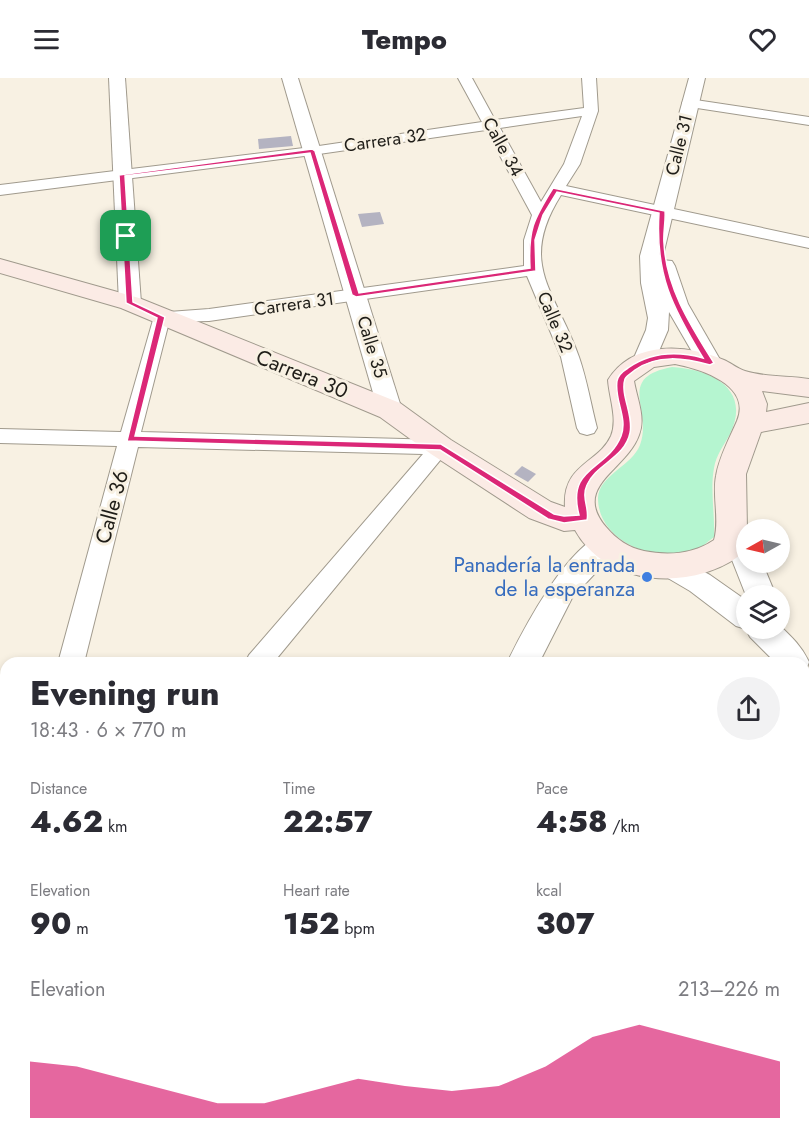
<!DOCTYPE html>
<meta charset="utf-8">
<style>
body{margin:0;font-family:Jost,sans-serif;background:#f2f2f3;color:#2b2b33;height:100vh;display:flex;flex-direction:column;font-size:22px;white-space:nowrap}
*{box-sizing:border-box;margin:0}
p{font-size:20px;color:#7c7c81}
.icon{flex:none;width:33px;height:33px;fill:none;stroke:currentColor;stroke-width:2;stroke-linecap:round;stroke-linejoin:round}
.map{position:relative;flex:1;overflow:hidden}
.panel{position:absolute;left:0px;top:579px;width:810px;height:488px;display:flex;flex-direction:column;background:#fff;border-radius:18px 18px 0 0;box-shadow:0 3px 9px #0003}
.panel>*{flex:none}
.needle{width:39px;rotate:262deg}
.buttons{position:absolute;left:736px;top:441px;display:grid;gap:12px}
.buttons a{display:grid;place-items:center;width:54px;height:54px;border-radius:50%;background:#fff;box-shadow:0 3px 9px #0003;font-size:30px}
.pin{position:absolute;display:grid;place-items:center;width:51px;height:51px;color:#fff;margin:-26px;border-radius:12px;box-shadow:0 3px 9px #0006}
.round{display:grid;place-items:center;flex:none;width:63px;height:63px;border-radius:32px;background:#f2f2f3}
.head{display:flex;align-items:center;justify-content:space-between;height:102px;padding:0 30px}
h1{font-size:33px;font-weight:800;line-height:45px}
.stats{display:grid;grid-template-columns:repeat(3,1fr);gap:9px;height:102px;padding:6px 30px}
.stats div{display:grid;align-content:center}
.stats b{font-size:30px;font-weight:800}
.stats small{font-size:16px;font-weight:400}
.stats p{font-size:16px}
.chart{height:168px;padding:12px 30px}
.chart p{display:flex;justify-content:space-between}
.chart svg{width:100%;height:108px;margin-top:6px;fill:#db2777;opacity:.7}
header{display:flex;justify-content:space-between;align-items:center;height:78px;padding:0 30px;background:#fff;font-size:27px;font-weight:800}
.map>svg:first-child{display:block}
</style>
<header><svg class="icon" aria-label="menu" viewBox="0 0 24 24"><path d="M4 6h16M4 12h16M4 18h16"/></svg>Tempo<svg class="icon" aria-label="heart" viewBox="0 0 24 24"><path d="M12 20l-8-8c-3-5 5-10 8-4 3-6 11-1 8 4z"/></svg></header>
<div class="map">
<svg width="809" height="1066" viewBox="0 0 809 1066">
<rect width="100%" height="100%" fill="#f8f1e3"/>
<path fill="#b5f5d0" d="M 672,289 C 711,291 752,311 730,356 C 724,367 716,377 714,390 C 710,412 715,436 714,459 C 708,463 702,470 696,472 C 659,487 598,465 598,420 C 599,397 632,388 640,367 C 653,331 615,300 672,289 Z"/>
<g fill="#b4b3c1">
<path d="M 291,58 L 293,68 L 259,71 L 258,61 Z"/>
<path d="M 380,134 L 384,146 L 362,149 L 358,136 Z"/>
<path d="M 522,388 L 536,396 L 528,404 L 514,396 Z"/>
</g>
<g fill="none" stroke-linecap="round" stroke-linejoin="round">
<defs>
<g id="service">
<rect x="804" y="748" width="5" height="14"/>
<path d="M 804,857 L 809,858 L 809,874 L 804,873 Z"/>
</g>
<g id="minor">
<path d="M 458,0 L 472,0 L 495,42 L 584,30 L 582,0 L 596,0 L 598,33 L 580,86 L 566,108 L 809,160 L 809,170 L 561,117 C 517,187 556,213 579,279 C 587,302 591,327 597,350 L 594,355 L 587,357 L 580,355 L 577,350 L 561,279 L 527,198 L 209,243 L 169,244 L 141,354 L 441,362 L 448,364 L 451,369 L 273,585 L 245,585 L 249,577 L 423,376 L 138,369 L 84,585 L 58,585 L 117,368 L 0,365 L 0,351 L 121,354 L 155,235 L 209,231 L 524,188 L 524,162 L 532,137 L 486,52 L 312,77 L 0,117 L 0,107 L 312,69 L 482,44 ZM 582,38 L 564,86 L 541,124 L 500,50 Z"/>
<path d="M 689,21 L 809,39 L 809,47 L 684,28 L 682,25 L 684,22 Z"/>
<path d="M 6,731 L 6,759 L 0,762 L 0,734 Z"/>
<path d="M 6,892 L 6,929 L 0,932 L 0,895 Z"/>
<path d="M 114,1060 L 148,1060 L 146,1066 L 112,1066 Z"/>
</g>
<g id="tertiary">
<path d="M 109,0 L 125,0 L 141,225 L 138,230 L 130,232 L 122,230 L 119,225 Z"/>
<path d="M 282,0 L 298,0 L 402,332 L 399,338 L 390,341 L 381,338 L 378,332 Z"/>
<path d="M 689,0 L 705,0 L 662,182 L 672,183 L 675,188 L 688,226 L 722,285 L 718,291 L 710,293 L 702,291 L 669,234 L 668,252 L 653,287 L 645,290 L 637,287 L 633,282 L 646,252 L 648,240 L 641,205 L 640,178 Z"/>
<path d="M 733,438 L 743,441 L 748,452 L 747,484 L 762,484 L 776,518 L 747,518 L 747,520 L 719,449 L 723,441 Z"/>
<path d="M 604,456 L 614,459 L 618,467 L 614,475 L 572,520 L 539,585 L 507,585 C 524,550 567,468 604,456 Z"/>
<path d="M 671,476 L 710,497 L 747,523 L 747,550 L 780,550 L 780,548 C 792,559 802,569 809,584 L 805,595 L 804,585 L 776,585 L 750,559 L 746,551 L 736,548 L 690,513 L 661,496 L 657,488 L 661,480 Z"/>
<path d="M 414,1060 L 458,1060 L 457,1066 L 413,1066 Z"/>
</g>
<path id="secondary" d="M 0,181 L 139,220 L 400,325 L 451,362 L 551,424 L 565,429 C 562,386 599,385 611,358 C 618,341 609,319 608,302 C 633,262 686,266 724,282 C 731,285 738,291 745,293 C 764,299 789,298 809,301 L 809,319 L 762,313 L 767,326 L 766,334 L 809,325 L 809,345 L 761,354 L 746,396 L 747,452 L 739,478 C 691,513 606,509 575,452 L 564,453 L 529,440 L 431,376 L 380,339 L 121,230 L 0,195 ZM 675,286 C 701,291 752,307 737,343 C 730,359 719,379 716,398 C 712,419 720,441 714,462 C 694,476 668,478 644,473 C 629,470 616,461 606,449 C 571,408 627,392 639,357 C 646,340 637,321 634,303 L 654,289 Z"/>
</defs>
<use href="#service" stroke="#a09a8d" stroke-width="2"/>
<use href="#minor" stroke="#a09a8d" stroke-width="2"/>
<use href="#tertiary" stroke="#a09a8d" stroke-width="2"/>
<use href="#secondary" stroke="#a09a8d" stroke-width="2"/>
<use href="#service" fill="#fff" fill-rule="evenodd"/>
<use href="#minor" fill="#fff" fill-rule="evenodd"/>
<use href="#tertiary" fill="#fff" fill-rule="evenodd"/>
<use href="#secondary" fill="#fbebe5" fill-rule="evenodd"/>
</g>
<path fill="#db2777" stroke="#fff" stroke-width="1.5" fill-rule="evenodd" d="M 312,71 L 315,73 L 359,215 L 530,190 C 528,152 533,142 553,110 L 665,133 C 666,143 663,154 664,165 C 666,210 691,248 714,285 L 710,287 C 684,280 658,276 635,292 C 632,295 627,297 625,301 C 620,317 634,337 630,355 C 625,380 596,386 587,407 C 581,420 590,431 587,442 L 564,445 L 548,441 L 440,372 L 127,363 L 157,240 L 126,225 L 119,97 ZM 310,75 L 352,217 L 356,219 L 536,193 L 535,162 L 543,137 L 557,114 L 659,135 C 655,196 672,229 703,280 C 677,273 651,274 628,290 C 623,293 618,297 617,303 C 614,322 628,340 621,358 C 607,393 566,388 579,437 L 564,438 L 554,436 L 441,366 L 135,358 L 165,239 L 133,224 L 125,98 Z"/>
<circle fill="#3f7fe0" stroke="#f8f1e3" stroke-width="2" cx="647" cy="499" r="6"/>
<g text-anchor="middle" stroke-width="6" stroke-linejoin="round" paint-order="stroke">
<g font-size="18" fill="#1f1d18" stroke="#f8f1e3">
<text transform="translate(385 62) rotate(-8)" y="6">Carrera 32</text>
<text transform="translate(679 67) rotate(-76)" y="6">Calle 31</text>
<text transform="translate(503 69) rotate(61)" y="6">Calle 34</text>
<text transform="translate(294 226) rotate(-8)" y="6">Carrera 31</text>
<text transform="translate(555 244) rotate(67)" y="6">Calle 32</text>
<text transform="translate(372 269) rotate(73)" y="6">Calle 35</text>
</g>
<g font-size="21" fill="#1f1d18" stroke="#f8f1e3">
<text transform="translate(302 296) rotate(22)" y="7">Carrera 30</text>
<text transform="translate(112 429) rotate(-75)" y="7">Calle 36</text>
</g>
<g font-size="21" fill="#366cbe" stroke="#f8f1e3" text-anchor="end">
<text x="635" y="494">Panadería la entrada<tspan x="635" dy="24">de la esperanza</tspan></text>
</g>
</g>
</svg>
<div class="buttons">
<a><svg class="needle" viewBox="-14 -14 28 28"><path d="M0-13l5 13h-10z" fill="#e53935"/><path d="M0 13l5-13h-10z" fill="#7c7c81"/></svg></a>
<a><svg class="icon" aria-label="layers" viewBox="0 0 24 24"><path d="M12 4l9 5-9 5-9-5zM3 14l9 5 9-5"/></svg></a>
</div>
<div class="pin" style="left:126px;top:158px;background:#1e9e55"><svg class="icon" aria-label="arrive" viewBox="0 0 24 24"><path d="M6 21V4h12l-3 4 3 4H6"/></svg></div>
<section class="panel">
<div class="head"><div><h1>Evening run</h1><p>18:43 · 6 × 770 m</p></div><a class="round"><svg class="icon" aria-label="share" viewBox="0 0 24 24"><path d="M12 15V3M7 8l5-5 5 5M5 13v7h14v-7"/></svg></a></div>
<div class="stats">
<div><p>Distance</p><b>4.62<small> km</small></b></div>
<div><p>Time</p><b>22:57</b></div>
<div><p>Pace</p><b>4:58<small> /km</small></b></div>
</div>
<div class="stats">
<div><p>Elevation</p><b>90<small> m</small></b></div>
<div><p>Heart rate</p><b>152<small> bpm</small></b></div>
<div><p>kcal</p><b>307</b></div>
</div>
<div class="chart"><p><span>Elevation</span>213–226 m</p>
<svg viewBox="0 0 160 44" preserveAspectRatio="none"><path d="M0 44V21L10 23L20 28L30 33L40 38L50 38L60 33L70 28L80 31L90 33L100 31L110 23L120 11L130 6L140 11L150 16L160 21V44z"/></svg>
</div>
</section>
</div>
